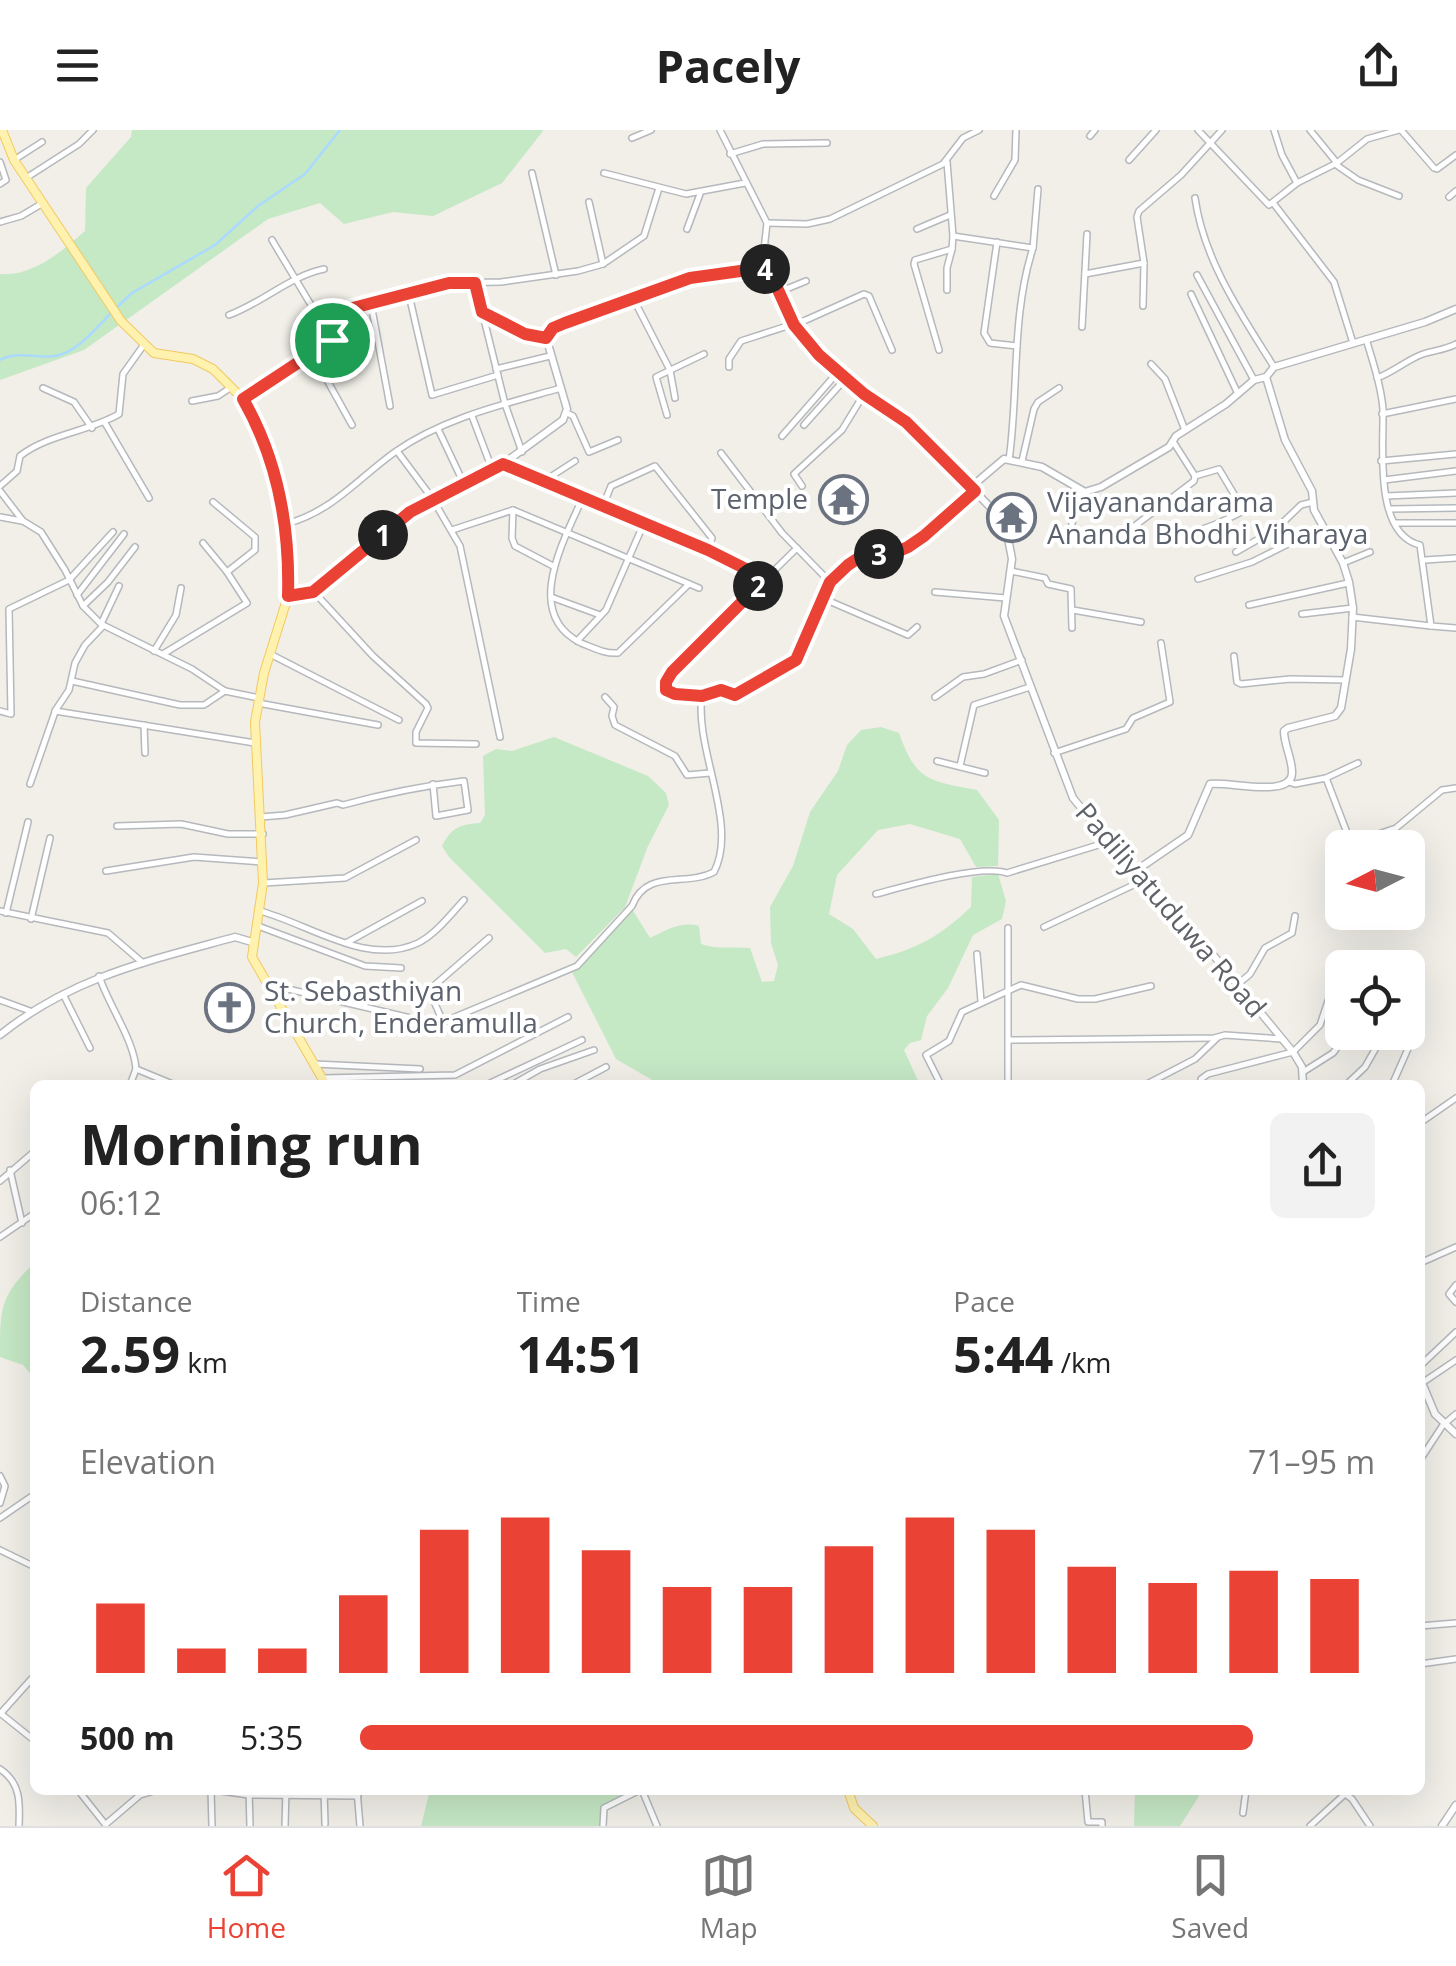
<!DOCTYPE html>
<meta charset="utf-8">
<style>
body{margin:0;font-family:"Open Sans",sans-serif;background:#f2f2f2;color:#222;height:100vh;display:flex;flex-direction:column;font-size:38px;white-space:nowrap}
*{box-sizing:border-box;margin:0}
p{font-size:32px;color:#767676}
.icon{flex:none;width:55px;height:55px;fill:none;stroke:currentColor;stroke-width:2;stroke-linecap:round;stroke-linejoin:round}
.map{position:relative;flex:1;overflow:hidden}
.details{position:absolute;left:30px;top:950px;width:1395px;height:715px;display:flex;flex-direction:column;background:#fff;border-radius:15px;box-shadow:0 10px 40px #0002}
.details>*{flex:none}
.needle{width:65px;rotate:264deg}
.buttons{position:absolute;left:1325px;top:700px;display:grid;gap:20px}
.buttons a{display:grid;place-items:center;width:100px;height:100px;border-radius:15px;background:#fff;box-shadow:0 10px 40px #0002;font-size:50px}
.pin{position:absolute;display:grid;place-items:center;width:85px;height:85px;color:#fff;margin:-42px;border:5px solid #fff;border-radius:50%;box-shadow:0 2px 10px #0007}
.km{position:absolute;width:50px;height:50px;margin:-25px;border-radius:50%;background:#222;color:#fff;font-size:28px;line-height:50px;text-align:center}
.round{display:grid;place-items:center;flex:none;width:105px;height:105px;border-radius:15px;background:#f2f2f2}
.head{display:flex;align-items:center;justify-content:space-between;height:170px;padding:0 50px}
h1{font-size:55px;font-weight:700;line-height:75px}
.figures{display:grid;grid-template-columns:repeat(3,1fr);gap:15px;height:170px;padding:10px 50px}
.figures div{display:grid;align-content:center}
.figures b{font-size:50px;font-weight:700}
.figures small{font-size:28px;font-weight:400}
.figures p{font-size:28px}
.chart{height:280px;padding:20px 50px}
.chart p{display:flex;justify-content:space-between}
.chart svg{width:100%;height:180px;margin-top:10px;stroke:#ea4335;stroke-width:6}
ul{padding:0 50px;list-style:none;font-size:32px}
li{display:grid;grid-template-columns:160px 120px 1fr;align-items:center;height:75px}
li i{height:25px;border-radius:12px;background:#ea4335}
header{display:flex;justify-content:space-between;align-items:center;height:130px;padding:0 50px;background:#fff;font-size:45px;font-weight:700}
.dock{display:flex;justify-content:space-around;align-items:center;height:140px;border-top:2px solid #e0e0e0;background:#fff;font-size:28px;color:#767676}
.dock a{display:grid;justify-items:center;gap:5px}
.dock .selected{color:#ea4335}
.map>svg:first-child{display:block}
</style>
<header><svg class="icon" aria-label="menu" viewBox="0 0 24 24"><path d="M4 6h16M4 12h16M4 18h16"/></svg>Pacely<svg class="icon" aria-label="share" viewBox="0 0 24 24"><path d="M12 15V3M7 8l5-5 5 5M5 13v7h14v-7"/></svg></header>
<div class="map">
<svg width="1456" height="1696" viewBox="0 0 1456 1696">
<rect width="100%" height="100%" fill="#f1efe8"/>
<g fill="#c5e8c5">
<path d="M 132,0 L 542,0 L 543,1 L 502,53 L 433,86 L 393,82 L 344,94 L 320,73 L 268,89 L 84,220 L 0,250 L 0,144 C 33,147 62,121 85,101 L 86,58 L 131,7 Z"/>
<path d="M 881,597 L 899,603 C 916,652 930,651 977,660 L 999,690 L 998,736 L 976,737 L 960,709 L 910,694 L 878,700 L 837,745 L 829,784 L 853,799 L 876,829 C 918,819 940,806 971,777 L 972,747 L 998,744 L 1006,771 L 1002,789 L 973,805 L 948,858 L 927,886 L 921,910 L 910,913 L 904,920 L 920,955 L 661,955 L 616,929 L 572,842 L 632,779 L 650,808 C 667,800 681,791 699,796 L 701,814 C 717,820 733,816 750,818 L 762,852 L 774,851 L 778,835 L 771,813 L 770,777 L 793,736 L 810,682 L 838,641 L 847,615 L 861,600 Z"/>
<path d="M 554,607 L 648,646 L 666,663 L 669,675 L 648,716 L 625,777 L 576,827 L 566,819 L 545,823 L 449,727 L 442,716 C 451,698 460,694 480,693 L 485,685 L 483,626 L 496,619 L 512,621 Z"/>
<path d="M 35,1132 L 35,1249 L 23,1235 L 0,1227 C 0,1177 0,1166 35,1132 Z"/>
<path d="M 430,1660 L 629,1660 L 608,1673 L 605,1696 L 421,1696 Z"/>
<path d="M 1135,1660 L 1194,1660 L 1199,1666 L 1180,1696 L 1134,1696 Z"/>
</g>
<g fill="none" stroke-linecap="round" stroke-linejoin="round">
<g stroke="#aadaff" stroke-width="2.5">
<path d="M 117,177 L 132,163 L 215,115 L 258,76 L 305,44 L 340,0"/>
<path d="M 0,230 C 18,220 36,229 55,226 C 77,223 96,198 111,183"/>
</g>
<defs>
<g id="minor">
<path d="M 720,0 L 767,93 L 762,138"/>
<path d="M 1198,0 L 1269,75 L 1297,53 L 1337,33 L 1367,9 L 1399,0"/>
<path d="M 1274,0 L 1282,25 L 1297,53"/>
<path d="M 1310,0 L 1337,33"/>
<path d="M 1401,0 L 1434,38 L 1437,39 L 1456,25"/>
<path d="M 1090,6 L 1095,0"/>
<path d="M 632,8 L 651,0"/>
<path d="M 730,24 L 763,14 L 827,13"/>
<path d="M 14,30 L 42,12"/>
<path d="M 1129,30 L 1156,0"/>
<path d="M 0,32 L 6,50 L 0,54"/>
<path d="M 947,32 L 953,106 L 1033,118 L 1038,59"/>
<path d="M 1335,34 L 1358,50 L 1399,66"/>
<path d="M 532,43 L 556,145"/>
<path d="M 604,43 L 686,64 L 745,53"/>
<path d="M 26,48 L 79,14 L 93,0"/>
<path d="M 994,66 L 1015,30 L 1016,0"/>
<path d="M 1449,67 L 1456,61"/>
<path d="M 1195,68 C 1204,131 1241,184 1274,237"/>
<path d="M 589,72 L 603,134"/>
<path d="M 1274,74 L 1334,152 L 1353,213"/>
<path d="M 0,92 L 21,86 L 43,73"/>
<path d="M 767,93 L 807,94 L 830,89 L 943,34 L 963,8 L 979,0"/>
<path d="M 687,99 L 700,64"/>
<path d="M 917,99 L 950,85"/>
<path d="M 272,110 L 332,210"/>
<path d="M 997,112 L 984,203 L 990,213 L 1017,216"/>
<path d="M 1085,144 L 1144,133"/>
<path d="M 1197,145 L 1254,250"/>
<path d="M 475,153 L 505,274 L 522,322"/>
<path d="M 947,160 L 947,138 L 952,119"/>
<path d="M 779,162 L 806,151"/>
<path d="M 1191,164 L 1238,264"/>
<path d="M 409,165 L 432,265 L 498,245"/>
<path d="M 634,170 L 670,240 L 675,268"/>
<path d="M 371,174 L 390,276"/>
<path d="M 1143,176 L 1144,133 L 1137,87 L 1139,81 L 1181,45 L 1222,0"/>
<path d="M 484,183 L 525,204 L 546,207"/>
<path d="M 229,185 C 262,173 290,146 324,139"/>
<path d="M 1082,197 L 1087,104"/>
<path d="M 1366,209 C 1373,232 1381,256 1383,279 C 1384,315 1373,404 1420,415 L 1431,496 L 1456,498"/>
<path d="M 939,220 L 914,134 L 915,130 L 952,119 L 953,106"/>
<path d="M 312,223 L 352,295"/>
<path d="M 1151,234 L 1165,249 L 1185,300"/>
<path d="M 729,237 L 729,229 L 741,211 L 806,190 L 864,164 L 869,166 L 892,220"/>
<path d="M 496,239 L 550,226"/>
<path d="M 1377,248 C 1394,242 1408,229 1423,224 C 1435,220 1445,220 1456,214"/>
<path d="M 43,258 L 74,272 L 92,298"/>
<path d="M 243,269 L 343,203 L 345,180 L 449,153 L 501,152 L 578,141 L 603,134 L 644,106 L 659,58"/>
<path d="M 192,271 L 218,266 L 230,258"/>
<path d="M 567,283 L 573,286 L 589,322 L 618,310"/>
<path d="M 1382,284 L 1456,269"/>
<path d="M 667,285 L 656,247 L 704,224"/>
<path d="M 472,286 L 492,339"/>
<path d="M 105,293 L 149,368"/>
<path d="M 804,295 L 846,248"/>
<path d="M 438,299 L 464,354"/>
<path d="M 782,306 L 838,242"/>
<path d="M 1174,313 L 1195,346 L 1219,339 L 1244,381"/>
<path d="M 397,321 L 432,368 L 460,416 L 500,607"/>
<path d="M 721,323 L 782,403 L 830,452"/>
<path d="M 1009,330 C 1019,260 1011,186 1033,118"/>
<path d="M 1022,331 L 1034,279 L 1038,272 L 1059,258"/>
<path d="M 1381,331 L 1456,324"/>
<path d="M 503,334 L 708,420 L 748,440 L 758,456"/>
<path d="M 1384,350 L 1456,341"/>
<path d="M 544,351 L 575,331"/>
<path d="M 0,356 L 17,341 L 20,326 C 48,304 88,302 119,284 L 123,244 L 143,216"/>
<path d="M 802,356 L 794,344 L 842,300 L 864,264"/>
<path d="M 1080,360 L 1070,402 L 1071,407 L 1088,410"/>
<path d="M 0,361 L 23,391 L 41,402 L 65,440 L 83,476 L 101,494 L 192,539 L 225,561 L 259,568"/>
<path d="M 1386,366 L 1456,363"/>
<path d="M 583,367 C 564,410 522,484 581,513 C 594,518 605,524 618,523 L 689,454"/>
<path d="M 603,376 L 611,356 L 655,336 L 712,408 L 708,420"/>
<path d="M 1390,379 L 1456,378"/>
<path d="M 513,380 L 512,408 L 515,416 L 553,436"/>
<path d="M 0,387 L 22,391"/>
<path d="M 1396,393 L 1456,393"/>
<path d="M 286,394 C 333,381 356,350 395,322 C 443,288 505,274 561,258"/>
<path d="M 452,400 L 513,380 L 699,458"/>
<path d="M 1128,401 L 1194,351 L 1195,346"/>
<path d="M 1181,405 C 1213,398 1236,385 1266,369"/>
<path d="M 203,413 L 227,442"/>
<path d="M 1236,422 L 1276,399 L 1301,375 L 1313,372"/>
<path d="M 1425,430 L 1456,428"/>
<path d="M 1343,433 L 1370,422"/>
<path d="M 1011,441 L 1045,448 L 1048,454 L 1071,459 L 1072,498"/>
<path d="M 1198,449 L 1252,432 L 1322,397"/>
<path d="M 314,462 L 373,526 L 426,574 L 428,578 L 416,602 L 416,613 L 476,614"/>
<path d="M 935,462 L 1006,468"/>
<path d="M 77,465 L 124,404"/>
<path d="M 551,467 L 600,485"/>
<path d="M 822,468 L 908,505 L 917,497"/>
<path d="M 1249,475 L 1348,453"/>
<path d="M 83,476 L 108,452 L 135,417"/>
<path d="M 1073,480 L 1141,492"/>
<path d="M 1302,484 L 1353,478"/>
<path d="M 1352,487 L 1431,496"/>
<path d="M 101,494 L 119,456"/>
<path d="M 103,496 L 85,515 L 75,533 L 69,560 L 55,581 L 255,613"/>
<path d="M 577,511 L 606,480 L 644,393"/>
<path d="M 154,521 L 176,485 L 181,458"/>
<path d="M 163,524 L 247,473 L 227,442 L 255,420 L 255,407 L 213,372"/>
<path d="M 270,524 L 399,590"/>
<path d="M 1234,526 L 1237,552 L 1241,554 L 1290,549 L 1346,550"/>
<path d="M 72,551 L 180,575 L 204,575 L 225,561"/>
<path d="M 702,565 L 675,564 L 666,560 L 666,553 L 672,541 L 797,418"/>
<path d="M 605,567 L 614,577 L 612,586 L 615,595 L 675,626 L 687,645 L 710,643"/>
<path d="M 935,567 L 963,547 L 984,544 L 1022,530"/>
<path d="M 258,573 L 378,595"/>
<path d="M 0,581 L 11,584 L 9,479 L 69,450 L 113,402"/>
<path d="M 144,595 L 145,623"/>
<path d="M 1054,623 L 1126,599 L 1133,588 L 1170,572 L 1161,513"/>
<path d="M 937,631 L 985,643"/>
<path d="M 960,636 L 974,575 L 1030,557"/>
<path d="M 1326,648 L 1358,633"/>
<path d="M 1289,652 L 1295,654 L 1326,648 L 1349,708 L 1355,712 L 1396,698 L 1442,660 L 1456,658"/>
<path d="M 30,654 L 55,582"/>
<path d="M 261,687 L 285,685 L 337,673 L 343,675 C 383,664 422,656 464,651 L 468,680 L 436,686 L 433,654"/>
<path d="M 117,696 L 181,694 L 228,704 L 263,704"/>
<path d="M 106,741 L 194,727 L 262,732"/>
<path d="M 264,753 L 345,748 L 416,710"/>
<path d="M 876,764 C 906,756 980,734 1007,743 L 1108,712"/>
<path d="M 0,781 L 108,803 L 143,833"/>
<path d="M 260,781 C 309,794 367,837 418,813 C 436,804 451,784 464,770"/>
<path d="M 6,783 L 28,692"/>
<path d="M 31,789 L 50,708"/>
<path d="M 258,796 L 365,836 L 401,838"/>
<path d="M 1044,797 L 1142,751"/>
<path d="M 1008,798 L 1008,955"/>
<path d="M 346,813 L 422,771"/>
<path d="M 977,824 L 981,871"/>
<path d="M 99,846 C 109,876 134,910 136,939 L 175,955"/>
<path d="M 1408,853 L 1408,859"/>
<path d="M 271,855 L 432,893 L 443,892 L 577,836 L 632,776 C 646,738 686,757 714,742 C 739,694 694,619 702,565 L 721,560 L 735,565 L 796,531 L 830,452 L 848,435 L 857,429 L 892,424 L 907,417 L 924,407 L 975,361"/>
<path d="M 1237,855 L 1250,844 L 1265,818 L 1292,803 L 1295,786"/>
<path d="M 63,864 L 90,918"/>
<path d="M 0,870 L 30,881"/>
<path d="M 443,892 L 429,860 L 489,808"/>
<path d="M 1010,910 L 1214,908 L 1225,905 L 1281,909"/>
<path d="M 315,934 L 420,939"/>
<path d="M 1303,942 L 1333,923 L 1349,902"/>
<path d="M 323,948 L 455,945 L 568,887"/>
<path d="M 130,955 L 136,939"/>
<path d="M 486,955 L 582,910"/>
<path d="M 512,955 L 540,939 L 594,920"/>
<path d="M 572,955 L 606,937"/>
<path d="M 941,955 L 926,925 L 949,911 L 962,882 L 1021,855 L 1078,869 L 1095,869 L 1151,856"/>
<path d="M 1145,955 L 1195,929 L 1217,908"/>
<path d="M 1201,955 L 1201,949 L 1208,944 L 1293,922 L 1320,895 L 1340,835 L 1353,831 L 1376,838"/>
<path d="M 1346,955 L 1365,937 L 1385,902"/>
<path d="M 1392,955 L 1418,896"/>
<path d="M 1420,993 L 1456,968"/>
<path d="M 10,1040 L 22,1093"/>
<path d="M 0,1051 L 35,1021"/>
<path d="M 0,1107 L 35,1083"/>
<path d="M 1420,1133 L 1456,1117"/>
<path d="M 1456,1155 L 1449,1164 L 1456,1172"/>
<path d="M 1420,1236 L 1456,1202"/>
<path d="M 1422,1253 L 1456,1230"/>
<path d="M 1420,1330 L 1443,1295 L 1456,1284"/>
<path d="M 0,1346 L 5,1356 L 0,1373"/>
<path d="M 0,1388 L 35,1364"/>
<path d="M 0,1420 L 35,1437"/>
<path d="M 1420,1496 L 1456,1493"/>
<path d="M 1420,1534 L 1456,1529"/>
<path d="M 0,1583 L 35,1611"/>
<path d="M 1,1583 L 35,1545"/>
<path d="M 0,1639 C 21,1653 20,1673 19,1696"/>
<path d="M 78,1660 L 105,1694"/>
<path d="M 211,1660 L 212,1696"/>
<path d="M 214,1660 L 249,1665 L 358,1666"/>
<path d="M 249,1660 L 250,1696"/>
<path d="M 324,1660 L 325,1694"/>
<path d="M 357,1660 L 360,1696"/>
<path d="M 642,1660 L 657,1696"/>
<path d="M 1085,1660 L 1088,1692 L 1102,1692 L 1102,1696"/>
<path d="M 1340,1660 L 1352,1669 L 1370,1696"/>
<path d="M 1243,1683 L 1246,1660"/>
<path d="M 106,1694 L 140,1665 L 157,1660"/>
<path d="M 285,1696 L 286,1660"/>
<path d="M 603,1696 L 604,1678 L 640,1660"/>
<path d="M 1310,1696 L 1345,1664"/>
</g>
<g id="tertiary">
<path d="M 971,357 L 1004,329 L 1042,337 L 1085,362 L 1101,357 L 1169,317 L 1176,306 L 1226,274 L 1254,250 L 1266,247 L 1274,237 L 1425,192 L 1456,179"/>
<path d="M 288,466 L 313,462 L 410,382 L 503,334 L 563,290 L 567,279 L 546,207 L 553,198 L 690,148 L 766,140 L 793,195 L 819,225 L 924,309 L 994,381 L 1007,403 L 1012,429 L 1004,486 L 1073,668 L 1134,742 L 1214,826 L 1293,922 L 1302,937 L 1303,955"/>
<path d="M 1134,742 L 1188,705 L 1210,654 C 1229,651 1293,669 1292,642 C 1292,628 1284,615 1284,601 L 1288,598 L 1335,586 L 1341,578 L 1351,519 L 1353,478 L 1349,452 L 1343,433 L 1314,380 L 1312,361 L 1285,310 L 1266,247"/>
<path d="M 0,905 C 72,847 148,831 235,807 L 252,812"/>
<path d="M 1420,1248 L 1435,1284 L 1456,1304"/>
<path d="M 1442,1696 L 1456,1675"/>
</g>
<g id="primary">
<path d="M 2,0 L 14,30 L 121,191 L 154,223 L 193,229 L 213,239 L 243,269 L 260,299 L 282,367 L 289,429 L 288,466 L 264,543 L 255,592 L 263,753 L 252,827 L 326,955"/>
<path d="M 848,1660 L 854,1678 L 873,1696"/>
</g>
</defs>
<use href="#minor" stroke="#b5b8bc" stroke-width="8"/>
<use href="#tertiary" stroke="#b5b8bc" stroke-width="9"/>
<use href="#primary" stroke="#f2c960" stroke-width="10"/>
<use href="#minor" stroke="#fff" stroke-width="5"/>
<use href="#tertiary" stroke="#fff" stroke-width="6"/>
<use href="#primary" stroke="#fff2af" stroke-width="8"/>
</g>
<g fill="none" stroke-linecap="round" stroke-linejoin="round">
<defs>
<path id="route" d="M 762,138 L 774,151 L 794,195 L 819,225 L 864,264 L 906,292 L 975,361 L 924,406 L 908,417 L 892,424 L 857,429 L 848,435 L 830,452 L 796,530 L 735,565 L 721,560 L 702,566 L 675,564 L 666,560 L 666,552 L 672,542 L 758,456 L 748,440 L 708,420 L 503,334 L 410,382 L 313,462 L 288,466 C 290,396 278,330 243,269 L 343,203 L 345,180 L 449,153 L 475,153 L 482,182 L 525,204 L 546,208 L 553,198 L 565,193 L 690,148 Z"/>
</defs>
<use href="#route" stroke="#fff" stroke-width="20"/>
<use href="#route" stroke="#ea4335" stroke-width="12"/>
</g>
<defs>
<symbol id="temple-ring" viewBox="-11 -11 22 22"><circle r="9.5" fill="#fff" stroke="#6b7280" stroke-width="1.5"/><path d="M0-6L5-2H3V0L6.5 2.5H4V6H1.5V3h-3V6H-4V2.5H-6.5L-3 0V-2H-5Z" fill="#6b7280"/></symbol>
<symbol id="church-ring" viewBox="-11 -11 22 22"><circle r="9.5" fill="#fff" stroke="#6b7280" stroke-width="1.5"/><path d="M-1.2-6h2.4v3.5h3.3v2.4h-3.3V6h-2.4V-.1h-3.3v-2.4h3.3Z" fill="#6b7280"/></symbol>
</defs>
<g fill-rule="evenodd">
<use href="#temple-ring" x="816" y="342" width="55" height="55"/>
<use href="#temple-ring" x="984" y="360" width="55" height="55"/>
<use href="#church-ring" x="202" y="850" width="55" height="55"/>
</g>
<g text-anchor="middle" stroke-width="8" stroke-linejoin="round" paint-order="stroke">
<g font-size="28" fill="#5b616d" stroke="#fff" text-anchor="start">
<text x="808" y="379" text-anchor="end">Temple</text>
<text x="1047" y="382">Vijayanandarama<tspan x="1047" dy="32">Ananda Bhodhi Viharaya</tspan></text>
<text x="264" y="871">St. Sebasthiyan<tspan x="264" dy="32">Church, Enderamulla</tspan></text>
</g>
<g font-size="28" fill="#5f6368" stroke="#fff">
<text transform="translate(1171 780) rotate(49)" y="10">Padiliyatuduwa Road</text>
</g>
</g>
</svg>
<div class="buttons">
<a><svg class="needle" viewBox="-14 -14 28 28"><path d="M0-13l5 13h-10z" fill="#e53935"/><path d="M0 13l5-13h-10z" fill="#767676"/></svg></a>
<a><svg class="icon" aria-label="locate" viewBox="0 0 24 24"><circle cx="12" cy="12" r="6"/><path d="M12 2v4M12 18v4M2 12h4M18 12h4"/></svg></a>
</div>
<div class="pin" style="left:332px;top:210px;background:#1e9e55"><svg class="icon" aria-label="arrive" viewBox="0 0 24 24"><path d="M6 21V4h12l-3 4 3 4H6"/></svg></div>
<b class="km" style="left:383px;top:405px">1</b>
<b class="km" style="left:758px;top:456px">2</b>
<b class="km" style="left:879px;top:424px">3</b>
<b class="km" style="left:765px;top:139px">4</b>
<section class="details">
<div class="head"><div><h1>Morning run</h1><p>06:12</p></div><a class="round"><svg class="icon" aria-label="share" viewBox="0 0 24 24"><path d="M12 15V3M7 8l5-5 5 5M5 13v7h14v-7"/></svg></a></div>
<div class="figures">
<div><p>Distance</p><b>2.59<small> km</small></b></div>
<div><p>Time</p><b>14:51</b></div>
<div><p>Pace</p><b>5:44<small> /km</small></b></div>
</div>
<div class="chart"><p><span>Elevation</span>71–95 m</p>
<svg viewBox="0 0 160 44" preserveAspectRatio="none"><path d="M5 44V27M15 44V38M25 44V38M35 44V25M45 44V9M55 44V6M65 44V14M75 44V23M85 44V23M95 44V13M105 44V6M115 44V9M125 44V18M135 44V22M145 44V19M155 44V21"/></svg>
</div>
<ul>
<li><b>500 m</b>5:35<i style="width:88%"></i></li>
</ul>
</section>
</div>
<nav class="dock">
<a class="selected"><svg class="icon" aria-label="home" viewBox="0 0 24 24"><path d="M3 11l9-7 9 7M6 9v11h12V9"/></svg>Home</a>
<a><svg class="icon" aria-label="map" viewBox="0 0 24 24"><path d="M3 6l6-2 6 2 6-2v14l-6 2-6-2-6 2zM9 4v14M15 6v14"/></svg>Map</a>
<a><svg class="icon" aria-label="saved" viewBox="0 0 24 24"><path d="M7 4h10v16l-5-4-5 4z"/></svg>Saved</a>
</nav>
